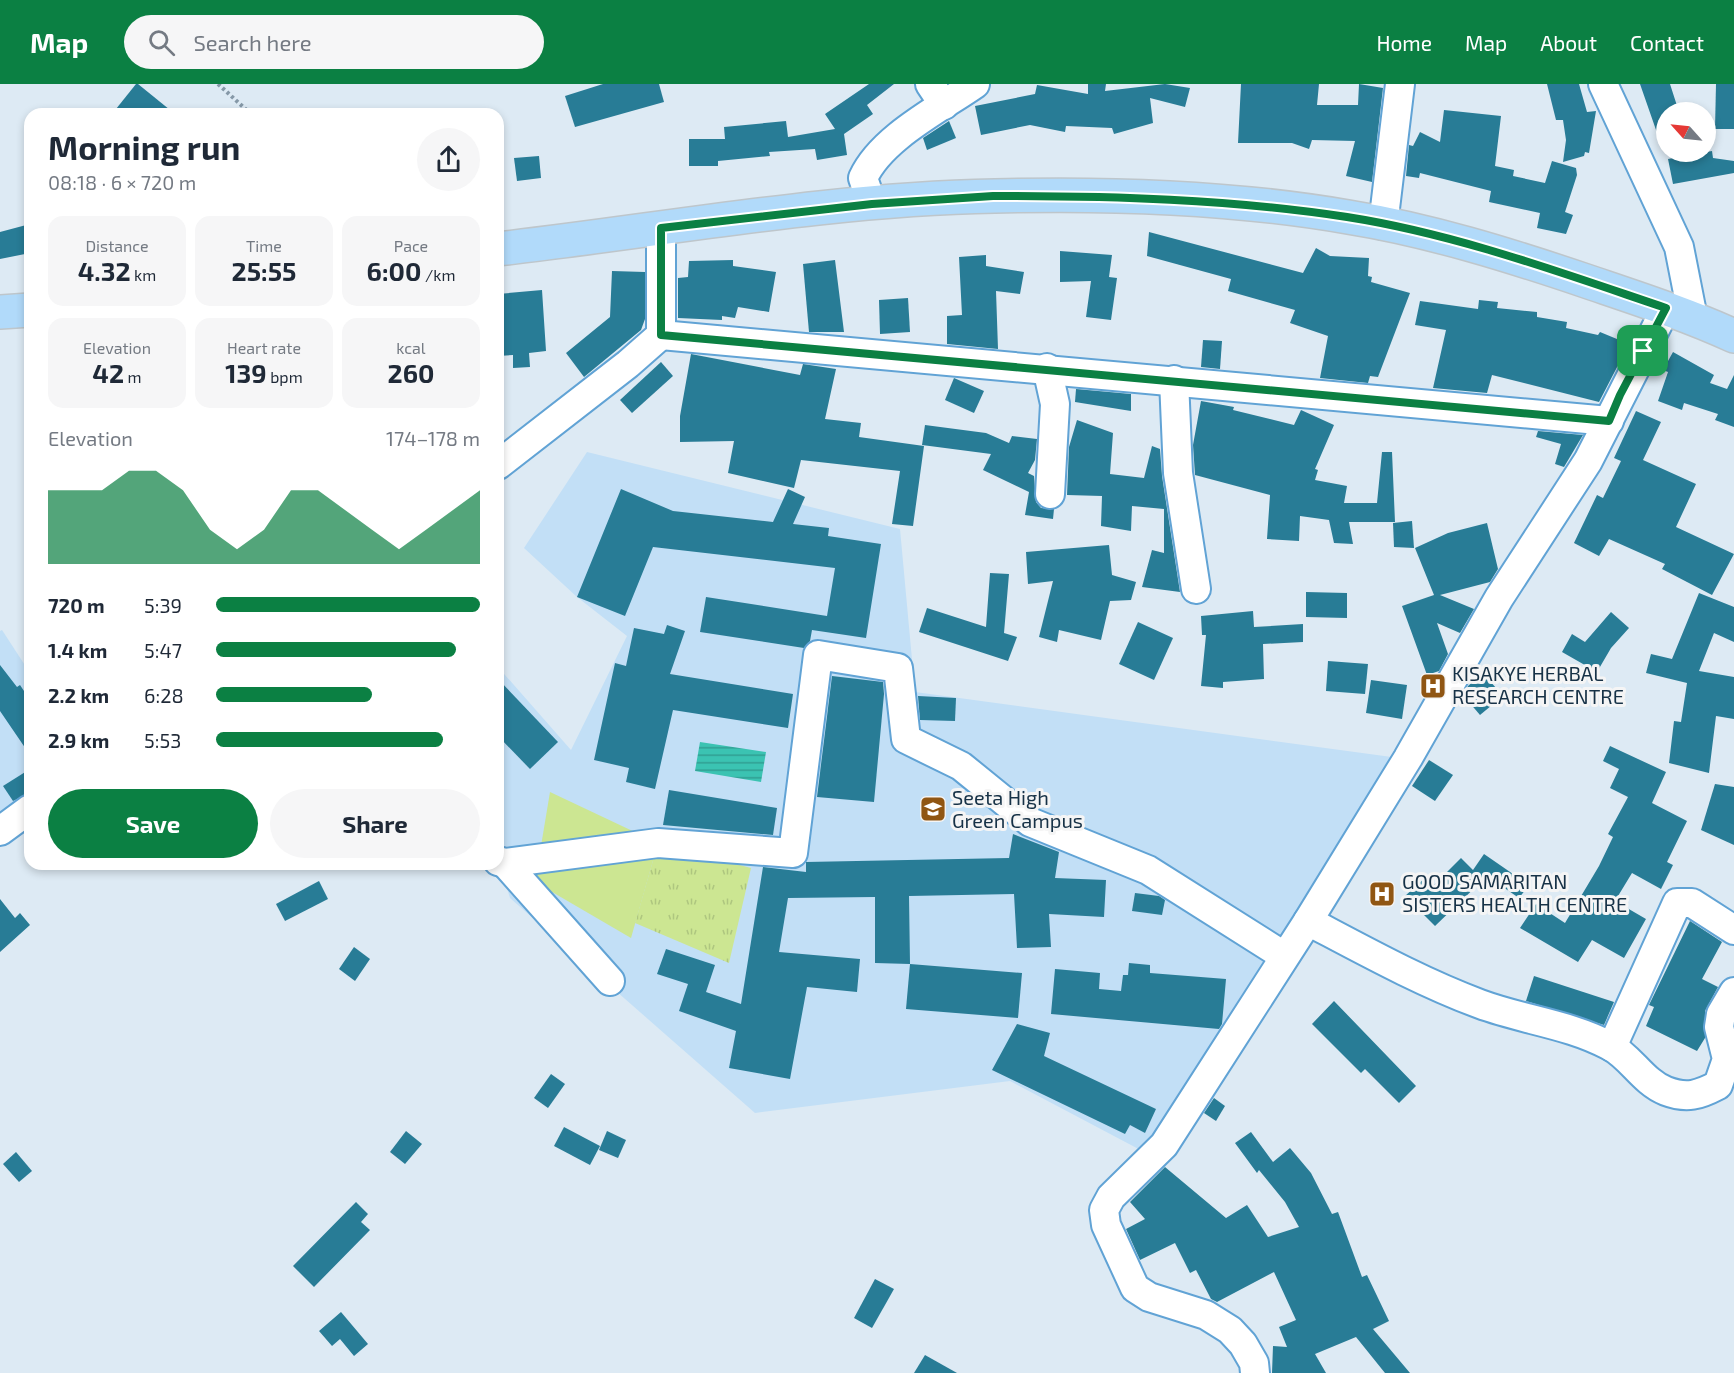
<!DOCTYPE html>
<meta charset="utf-8">
<style>
body{margin:0;font-family:"Exo 2",sans-serif;background:#f6f6f7;color:#1f2937;height:100vh;display:flex;flex-direction:column;font-size:22px;white-space:nowrap}
*{box-sizing:border-box;margin:0}
p{font-size:20px;color:#747a83}
.icon{flex:none;width:33px;height:33px;fill:none;stroke:currentColor;stroke-width:2;stroke-linecap:round;stroke-linejoin:round}
.map{position:relative;flex:1;overflow:hidden}
.details{position:absolute;left:24px;top:24px;width:480px;height:762px;display:flex;flex-direction:column;background:#fff;border-radius:18px;box-shadow:0 3px 9px #0003}
.details>*{flex:none}
.needle{width:39px;rotate:297deg}
.controls{position:absolute;left:1656px;top:18px;display:grid;gap:12px}
.controls a{display:grid;place-items:center;width:60px;height:60px;border-radius:50%;background:#fff;box-shadow:0 3px 9px #0003;font-size:30px}
.pin{position:absolute;display:grid;place-items:center;width:51px;height:51px;color:#fff;margin:-26px;border-radius:12px;box-shadow:0 3px 9px #0006}
.round{display:grid;place-items:center;flex:none;width:63px;height:63px;border-radius:32px;background:#f6f6f7}
.headline{display:flex;align-items:center;justify-content:space-between;height:102px;padding:0 24px}
h1{font-size:33px;font-weight:700;line-height:45px}
.metrics{display:grid;grid-template-columns:repeat(3,1fr);gap:9px;height:102px;padding:6px 24px}
.metrics div{display:grid;align-content:center;border-radius:15px;background:#f6f6f7;text-align:center}
.metrics b{font-size:26px;font-weight:700}
.metrics small{font-size:16px;font-weight:400}
.metrics p{font-size:16px}
.chart{height:168px;padding:12px 24px}
.chart p{display:flex;justify-content:space-between}
.chart svg{width:100%;height:108px;margin-top:6px;fill:#0b8043;opacity:.7}
.button{display:flex;gap:12px;margin-top:auto;padding:12px 24px}
.button a{flex:1;height:69px;border-radius:36px;background:#0b8043;color:#fff;font-size:24px;font-weight:700;line-height:69px;text-align:center}
.button a+a{background:#f6f6f7;color:#1f2937}
ul{padding:0 24px;list-style:none;font-size:20px}
li{display:grid;grid-template-columns:96px 72px 1fr;align-items:center;height:45px}
li i{height:15px;border-radius:8px;background:#0b8043}
header{display:flex;align-items:center;gap:36px;box-sizing:border-box;height:84px;padding:0 30px;background:#0b8043;color:#fff}
header strong{font-size:28px}
nav{display:flex;gap:33px;margin-inline-start:auto;font-size:21px}
.search{width:420px;height:54px;background:#f6f6f7;display:flex;align-items:center;gap:15px;box-sizing:border-box;padding:0 21px;border-radius:33px;color:#747a83;font-size:22px}
.map>svg:first-child{display:block}
</style>
<header>
<strong>Map</strong>
<div class="search"><svg class="icon" aria-label="search" viewBox="0 0 24 24"><circle cx="10" cy="10" r="6"/><path d="M15 15l6 6"/></svg>Search here</div>
<nav><a>Home</a><a>Map</a><a>About</a><a>Contact</a></nav>
</header>
<div class="map">
<svg width="1734" height="1289" viewBox="0 0 1734 1289">
<defs>
<pattern id="grass-tufts" width="24" height="20" patternUnits="userSpaceOnUse" patternTransform="scale(1.5)"><rect width="24" height="20" fill="#cce692"/><path d="M3 7l-1-3M5 7V3M7 7l1-3M15 17l-1-3M17 17v-4M19 17l1-3" fill="none" stroke="#aec67f"/></pattern>
<pattern id="water-rules" width="6" height="5" patternUnits="userSpaceOnUse" patternTransform="scale(1.5)"><rect width="6" height="5" fill="#3bc3b2"/><path d="M0 2.5h6" fill="none" stroke="#319f93"/></pattern>
</defs>
<rect width="100%" height="100%" fill="#ddeaf4"/>
<g fill="#c2dff6">
<path d="M 587,368 L 900,445 L 915,608 L 1399,674 L 1148,1070 L 1010,997 L 755,1029 L 510,814 L 498,775 L 498,583 L 571,666 L 627,552 L 577,513 L 524,464 Z"/>
<path d="M 2,546 L 30,589 L 30,710 L 0,731 L 0,547 Z"/>
</g>
<path fill="url(#grass-tufts)" d="M 658,759 L 751,784 L 729,879 L 635,839 Z"/>
<path fill="#cce692" d="M 550,708 L 658,759 L 631,854 L 535,798 Z"/>
<path fill="url(#water-rules)" d="M 700,658 L 766,668 L 761,698 L 695,687 Z"/>
<g fill="#287c96">
<path d="M 136,0 L 138,0 L 175,30 L 112,30 Z"/>
<path d="M 603,0 L 659,0 L 664,18 L 575,43 L 565,12 Z"/>
<path d="M 869,0 L 894,0 L 867,21 L 873,30 L 844,50 L 847,71 L 817,76 L 815,65 L 769,68 L 770,72 L 718,77 L 718,82 L 689,82 L 689,55 L 725,55 L 724,43 L 786,37 L 788,53 L 835,45 L 825,30 Z"/>
<path d="M 1088,0 L 1106,0 L 1105,7 L 1165,0 L 1190,4 L 1185,23 L 1150,14 L 1153,39 L 1114,50 L 1112,44 L 1066,42 L 1065,48 L 1030,41 L 981,51 L 975,22 L 1035,10 L 1037,1 L 1088,10 Z"/>
<path d="M 1241,0 L 1319,0 L 1317,21 L 1358,21 L 1359,0 L 1383,4 L 1372,98 L 1346,92 L 1355,57 L 1312,56 L 1309,65 L 1292,59 L 1238,59 Z"/>
<path d="M 1547,0 L 1579,0 L 1587,28 L 1596,27 L 1589,69 L 1585,68 L 1584,72 L 1563,78 L 1566,56 L 1563,36 L 1556,36 Z"/>
<path d="M 1640,0 L 1670,0 L 1679,28 L 1666,28 L 1666,66 L 1663,66 Z"/>
<path d="M 1716,0 L 1734,0 L 1734,45 L 1715,45 Z"/>
<path d="M 1444,26 L 1501,32 L 1495,82 L 1514,86 L 1513,92 L 1545,99 L 1552,77 L 1576,84 L 1577,91 L 1565,128 L 1573,131 L 1566,150 L 1537,144 L 1540,129 L 1489,118 L 1491,107 L 1420,89 L 1419,94 L 1406,92 L 1409,61 L 1413,62 L 1420,48 L 1440,58 Z"/>
<path d="M 949,37 L 956,54 L 927,66 L 923,54 Z"/>
<path d="M 1712,67 L 1713,74 L 1734,77 L 1734,89 L 1673,100 L 1668,75 Z"/>
<path d="M 539,72 L 541,94 L 517,97 L 514,74 Z"/>
<path d="M 30,140 L 30,169 L 0,175 L 0,148 Z"/>
<path d="M 1149,148 L 1303,189 L 1316,164 L 1330,172 L 1369,174 L 1368,192 L 1372,193 L 1371,198 L 1410,209 L 1378,293 L 1370,292 L 1368,299 L 1320,294 L 1328,252 L 1290,239 L 1295,226 L 1228,207 L 1231,195 L 1147,172 Z"/>
<path d="M 1060,167 L 1112,171 L 1109,193 L 1117,194 L 1111,236 L 1086,233 L 1091,197 L 1060,198 Z"/>
<path d="M 986,171 L 986,182 L 1024,188 L 1020,210 L 996,207 L 998,265 L 947,260 L 947,232 L 962,231 L 959,173 Z"/>
<path d="M 733,176 L 733,182 L 776,188 L 769,228 L 738,223 L 735,234 L 722,232 L 722,236 L 678,234 L 678,194 L 688,193 L 689,177 Z"/>
<path d="M 835,176 L 844,248 L 809,248 L 803,180 Z"/>
<path d="M 612,187 L 645,188 L 645,235 L 641,246 L 584,293 L 566,269 L 610,233 Z"/>
<path d="M 542,206 L 546,267 L 529,269 L 530,283 L 513,284 L 513,271 L 498,272 L 498,210 Z"/>
<path d="M 908,214 L 910,248 L 880,250 L 879,216 Z"/>
<path d="M 1479,216 L 1498,218 L 1497,224 L 1537,228 L 1537,233 L 1567,238 L 1566,244 L 1598,251 L 1600,248 L 1629,260 L 1599,318 L 1492,291 L 1487,309 L 1433,304 L 1446,246 L 1415,241 L 1420,217 L 1478,225 Z"/>
<path d="M 1203,256 L 1222,257 L 1220,285 L 1201,283 Z"/>
<path d="M 1673,268 L 1714,291 L 1710,299 L 1727,305 L 1734,291 L 1734,343 L 1715,336 L 1718,330 L 1684,319 L 1682,326 L 1658,317 L 1668,288 L 1663,286 Z"/>
<path d="M 691,270 L 800,291 L 803,280 L 836,285 L 825,335 L 861,339 L 859,353 L 924,362 L 913,442 L 892,440 L 900,387 L 801,376 L 794,404 L 728,389 L 734,357 L 680,358 L 680,332 Z"/>
<path d="M 661,278 L 673,292 L 632,329 L 620,316 Z"/>
<path d="M 954,294 L 984,307 L 974,329 L 945,316 Z"/>
<path d="M 1076,305 L 1131,310 L 1131,327 L 1075,318 Z"/>
<path d="M 1201,317 L 1234,323 L 1233,326 L 1294,341 L 1301,326 L 1334,341 L 1315,385 L 1318,386 L 1315,396 L 1347,402 L 1344,419 L 1377,419 L 1382,368 L 1392,368 L 1395,438 L 1349,438 L 1353,460 L 1334,459 L 1329,436 L 1300,432 L 1299,457 L 1267,455 L 1270,411 L 1195,391 L 1193,361 Z"/>
<path d="M 1636,327 L 1661,338 L 1643,376 L 1696,400 L 1676,443 L 1734,470 L 1712,511 L 1662,485 L 1665,480 L 1609,455 L 1599,472 L 1574,459 L 1597,411 L 1603,414 L 1621,377 L 1614,374 Z"/>
<path d="M 1077,336 L 1113,349 L 1110,390 L 1144,394 L 1152,362 L 1160,365 L 1162,392 L 1180,508 L 1142,503 L 1152,466 L 1164,469 L 1164,425 L 1132,422 L 1131,447 L 1101,442 L 1102,412 L 1067,411 L 1069,363 Z"/>
<path d="M 925,341 L 986,349 L 1009,359 L 1012,352 L 1037,355 L 1035,376 L 1028,389 L 1034,392 L 1036,418 L 1041,424 L 1054,425 L 1053,435 L 1025,431 L 1029,408 L 983,386 L 991,370 L 922,361 Z"/>
<path d="M 1538,347 L 1583,351 L 1564,383 L 1555,380 L 1561,360 L 1536,353 Z"/>
<path d="M 621,405 L 673,427 L 773,438 L 788,405 L 805,413 L 793,440 L 829,444 L 828,452 L 881,460 L 866,554 L 812,546 L 810,557 L 804,564 L 700,548 L 706,513 L 827,532 L 835,484 L 653,463 L 625,532 L 577,513 Z"/>
<path d="M 1412,437 L 1414,464 L 1394,463 L 1393,439 Z"/>
<path d="M 1487,439 L 1498,485 L 1490,498 L 1440,511 L 1474,525 L 1460,549 L 1437,539 L 1448,570 L 1439,587 L 1427,591 L 1402,522 L 1434,511 L 1415,464 L 1448,449 Z"/>
<path d="M 1109,461 L 1112,491 L 1136,498 L 1131,516 L 1110,517 L 1101,556 L 1059,546 L 1057,558 L 1039,553 L 1053,497 L 1028,500 L 1026,468 Z"/>
<path d="M 990,489 L 1009,490 L 1004,549 L 1017,553 L 1008,577 L 919,548 L 927,524 L 986,543 Z"/>
<path d="M 1306,508 L 1347,509 L 1347,534 L 1306,533 Z"/>
<path d="M 1699,509 L 1734,523 L 1734,558 L 1714,549 L 1699,587 L 1734,593 L 1734,635 L 1716,632 L 1709,689 L 1669,679 L 1674,637 L 1681,638 L 1687,599 L 1646,589 L 1651,570 L 1672,575 Z"/>
<path d="M 1253,527 L 1254,543 L 1303,540 L 1303,558 L 1263,560 L 1264,595 L 1223,598 L 1223,604 L 1201,602 L 1206,551 L 1202,551 L 1201,532 Z"/>
<path d="M 1611,528 L 1629,544 L 1611,564 L 1597,588 L 1562,568 L 1572,550 L 1585,558 Z"/>
<path d="M 1138,538 L 1173,554 L 1154,596 L 1119,580 Z"/>
<path d="M 667,541 L 685,547 L 670,590 L 793,610 L 788,644 L 673,626 L 655,705 L 626,698 L 629,684 L 594,676 L 615,579 L 626,582 L 634,544 L 664,550 Z"/>
<path d="M 1328,577 L 1368,580 L 1365,610 L 1326,607 Z"/>
<path d="M 0,581 L 17,603 L 20,601 L 30,616 L 30,671 L 0,627 Z"/>
<path d="M 1483,589 L 1503,612 L 1480,631 L 1463,611 L 1468,602 Z"/>
<path d="M 832,592 L 883,598 L 884,610 L 874,718 L 817,713 Z"/>
<path d="M 498,595 L 558,658 L 530,685 L 498,652 Z"/>
<path d="M 1371,596 L 1407,601 L 1402,635 L 1366,629 Z"/>
<path d="M 918,612 L 956,614 L 955,637 L 920,636 Z"/>
<path d="M 1610,662 L 1666,688 L 1652,719 L 1687,737 L 1667,778 L 1673,781 L 1661,805 L 1632,789 L 1615,817 L 1646,835 L 1624,874 L 1592,856 L 1578,878 L 1520,844 L 1536,820 L 1565,839 L 1599,782 L 1613,753 L 1608,750 L 1628,713 L 1610,704 L 1619,685 L 1603,677 Z"/>
<path d="M 1429,676 L 1453,691 L 1435,717 L 1412,702 Z"/>
<path d="M 30,685 L 30,709 L 13,717 L 3,702 Z"/>
<path d="M 1715,700 L 1734,703 L 1734,761 L 1701,746 Z"/>
<path d="M 669,706 L 777,724 L 773,751 L 663,741 Z"/>
<path d="M 1013,750 L 1059,768 L 1055,794 L 1106,796 L 1104,833 L 1049,830 L 1051,863 L 1017,864 L 1014,810 L 909,812 L 910,880 L 875,879 L 875,813 L 788,814 L 779,868 L 860,875 L 857,908 L 807,903 L 790,995 L 729,984 L 736,947 L 679,927 L 688,900 L 657,890 L 666,865 L 715,881 L 706,908 L 741,920 L 763,783 L 806,788 L 806,778 L 1009,774 Z"/>
<path d="M 1484,770 L 1529,801 L 1519,814 L 1487,792 L 1435,842 L 1405,812 L 1426,793 L 1434,801 L 1461,774 L 1473,786 Z"/>
<path d="M 319,797 L 328,815 L 285,837 L 276,820 Z"/>
<path d="M 1135,809 L 1159,812 L 1165,816 L 1162,831 L 1132,827 Z"/>
<path d="M 0,815 L 15,834 L 20,829 L 30,841 L 0,868 Z"/>
<path d="M 1690,837 L 1722,858 L 1702,895 L 1718,903 L 1705,927 L 1705,954 L 1697,967 L 1646,942 L 1654,923 L 1649,921 Z"/>
<path d="M 354,863 L 370,875 L 355,897 L 339,885 Z"/>
<path d="M 1129,879 L 1150,881 L 1150,889 L 1226,895 L 1222,940 L 1219,945 L 1051,930 L 1055,885 L 1100,889 L 1099,905 L 1121,907 L 1123,891 L 1128,891 Z"/>
<path d="M 910,880 L 1022,889 L 1018,934 L 906,925 Z"/>
<path d="M 1534,892 L 1614,918 L 1604,941 L 1526,917 Z"/>
<path d="M 1334,917 L 1416,1002 L 1399,1019 L 1365,985 L 1361,989 L 1312,940 Z"/>
<path d="M 1017,940 L 1050,949 L 1044,972 L 1156,1025 L 1145,1049 L 1130,1041 L 1125,1050 L 992,986 Z"/>
<path d="M 551,990 L 565,1000 L 548,1024 L 534,1014 Z"/>
<path d="M 1214,1014 L 1225,1022 L 1216,1037 L 1204,1029 Z"/>
<path d="M 564,1043 L 600,1062 L 590,1081 L 554,1062 Z"/>
<path d="M 406,1047 L 422,1060 L 405,1080 L 390,1068 Z"/>
<path d="M 607,1047 L 626,1056 L 618,1074 L 599,1066 Z"/>
<path d="M 1251,1048 L 1273,1078 L 1290,1064 L 1311,1089 L 1332,1130 L 1338,1128 L 1362,1193 L 1367,1191 L 1389,1237 L 1373,1245 L 1410,1289 L 1385,1289 L 1356,1253 L 1315,1270 L 1326,1289 L 1272,1289 L 1273,1262 L 1287,1263 L 1279,1243 L 1296,1236 L 1274,1188 L 1217,1218 L 1211,1215 L 1196,1186 L 1190,1189 L 1175,1159 L 1140,1176 L 1126,1145 L 1145,1135 L 1130,1118 L 1165,1083 L 1226,1134 L 1247,1121 L 1268,1153 L 1299,1143 L 1285,1118 L 1259,1086 L 1257,1089 L 1235,1059 Z"/>
<path d="M 16,1068 L 32,1087 L 19,1098 L 3,1080 Z"/>
<path d="M 356,1118 L 368,1130 L 361,1138 L 370,1146 L 314,1203 L 293,1182 Z"/>
<path d="M 875,1195 L 894,1205 L 872,1244 L 854,1234 Z"/>
<path d="M 341,1228 L 368,1260 L 354,1272 L 340,1255 L 332,1262 L 319,1247 Z"/>
<path d="M 925,1271 L 957,1289 L 914,1289 Z"/>
</g>
<g fill="none" stroke-linecap="round" stroke-linejoin="round">
<defs>
<g id="minor">
<path d="M 930,0 L 944,21"/>
<path d="M 1603,0 L 1679,163 L 1693,234"/>
<path d="M 872,120 L 863,94 C 881,54 939,25 975,0"/>
<path d="M 1383,141 L 1400,0"/>
<path d="M 661,251 L 1609,337"/>
<path d="M 1047,284 L 1055,320 L 1050,410"/>
<path d="M 1174,296 L 1178,389 L 1196,505"/>
<path d="M 498,381 L 628,280 L 661,251 L 661,144"/>
<path d="M 0,747 L 30,725"/>
<path d="M 498,777 L 505,779 L 658,759 L 793,769 L 818,571 L 898,584 L 906,655 L 961,682 L 1030,738 L 1148,786 L 1284,872"/>
<path d="M 505,779 L 610,897"/>
<path d="M 1308,837 C 1365,867 1421,898 1480,920 C 1523,936 1569,940 1610,962 C 1631,973 1643,998 1666,1007 C 1687,1015 1699,1011 1718,1001 L 1727,975 L 1719,943 L 1721,930 L 1734,908"/>
<path d="M 1612,963 L 1677,819 L 1692,819 L 1734,846"/>
<path d="M 1255,1289 L 1254,1279 L 1243,1260 L 1230,1246 L 1206,1231 L 1149,1213 L 1135,1204 L 1106,1141 L 1104,1126 L 1111,1113 L 1164,1061 L 1308,837 L 1408,674 L 1499,514 L 1588,377 L 1666,224"/>
</g>
<g id="major">
<path d="M 498,165 C 663,146 829,115 995,112 C 1112,109 1232,113 1348,133 C 1429,146 1509,171 1586,197 C 1636,214 1686,230 1734,252"/>
<path d="M 0,228 L 30,226"/>
</g>
</defs>
<use href="#minor" stroke="#61a3d5" stroke-width="32"/>
<use href="#major" stroke="#bec6cb" stroke-width="36"/>
<path stroke="#8598a7" stroke-width="4" stroke-dasharray="3 3" stroke-linecap="butt" d="M 218,0 L 251,30"/>
<use href="#minor" stroke="#fff" stroke-width="28"/>
<use href="#major" stroke="#b1dafa" stroke-width="33"/>
</g>
<g fill="none" stroke-linecap="round" stroke-linejoin="round">
<defs>
<path id="route" d="M 993,112 C 1111,112 1229,115 1347,133 C 1456,150 1562,189 1666,224 L 1620,311 L 1609,337 L 661,251 L 661,144 L 872,120 Z"/>
</defs>
<use href="#route" stroke="#fff" stroke-width="12"/>
<use href="#route" stroke="#0b8043" stroke-width="8"/>
</g>
<defs>
<symbol id="hospital-square" viewBox="-11 -11 22 22"><rect x="-9" y="-9" width="18" height="18" rx="4" fill="#905613" stroke="#f5f5f5"/><path d="M-5-5h3v3.5h4V-5h3V5h-3V1.5h-4V5h-3Z" fill="#fff"/></symbol>
<symbol id="school-square" viewBox="-11 -11 22 22"><rect x="-9" y="-9" width="18" height="18" rx="4" fill="#905613" stroke="#f5f5f5"/><path d="M0-5L7-2L0 1L-7-2ZM-4 1L0 2.5L4 1V4Q0 6-4 4Z" fill="#fff"/></symbol>
</defs>
<g fill-rule="evenodd">
<use href="#hospital-square" x="1418" y="587" width="30" height="30"/>
<use href="#school-square" x="918" y="710" width="30" height="30"/>
<use href="#hospital-square" x="1367" y="795" width="30" height="30"/>
</g>
<g text-anchor="middle" stroke-width="6" stroke-linejoin="round" paint-order="stroke">
<g font-size="20" fill="#173247" stroke="#f5f5f5" text-anchor="start">
<text x="1452" y="597">KISAKYE HERBAL<tspan x="1452" dy="23">RESEARCH CENTRE</tspan></text>
<text x="952" y="721">Seeta High<tspan x="952" dy="23">Green Campus</tspan></text>
<text x="1402" y="805">GOOD SAMARITAN<tspan x="1402" dy="23">SISTERS HEALTH CENTRE</tspan></text>
</g>
</g>
</svg>
<div class="controls">
<a><svg class="needle" viewBox="-14 -14 28 28"><path d="M0-13l5 13h-10z" fill="#e53935"/><path d="M0 13l5-13h-10z" fill="#747a83"/></svg></a>
</div>
<div class="pin" style="left:1643px;top:267px;background:#1e9e55"><svg class="icon" aria-label="arrive" viewBox="0 0 24 24"><path d="M6 21V4h12l-3 4 3 4H6"/></svg></div>
<section class="details">
<div class="headline"><div><h1>Morning run</h1><p>08:18 · 6 × 720 m</p></div><a class="round"><svg class="icon" aria-label="share" viewBox="0 0 24 24"><path d="M12 15V3M7 8l5-5 5 5M5 13v7h14v-7"/></svg></a></div>
<div class="metrics">
<div><p>Distance</p><b>4.32<small> km</small></b></div>
<div><p>Time</p><b>25:55</b></div>
<div><p>Pace</p><b>6:00<small> /km</small></b></div>
</div>
<div class="metrics">
<div><p>Elevation</p><b>42<small> m</small></b></div>
<div><p>Heart rate</p><b>139<small> bpm</small></b></div>
<div><p>kcal</p><b>260</b></div>
</div>
<div class="chart"><p><span>Elevation</span>174–178 m</p>
<svg viewBox="0 0 160 44" preserveAspectRatio="none"><path d="M0 44V14L10 14L20 14L30 6L40 6L50 14L60 30L70 38L80 30L90 14L100 14L110 22L120 30L130 38L140 30L150 22L160 14V44z"/></svg>
</div>
<ul>
<li><b>720 m</b>5:39<i style="width:100%"></i></li>
<li><b>1.4 km</b>5:47<i style="width:91%"></i></li>
<li><b>2.2 km</b>6:28<i style="width:59%"></i></li>
<li><b>2.9 km</b>5:53<i style="width:86%"></i></li>
</ul>
<div class="button"><a>Save</a><a>Share</a></div>
</section>
</div>
